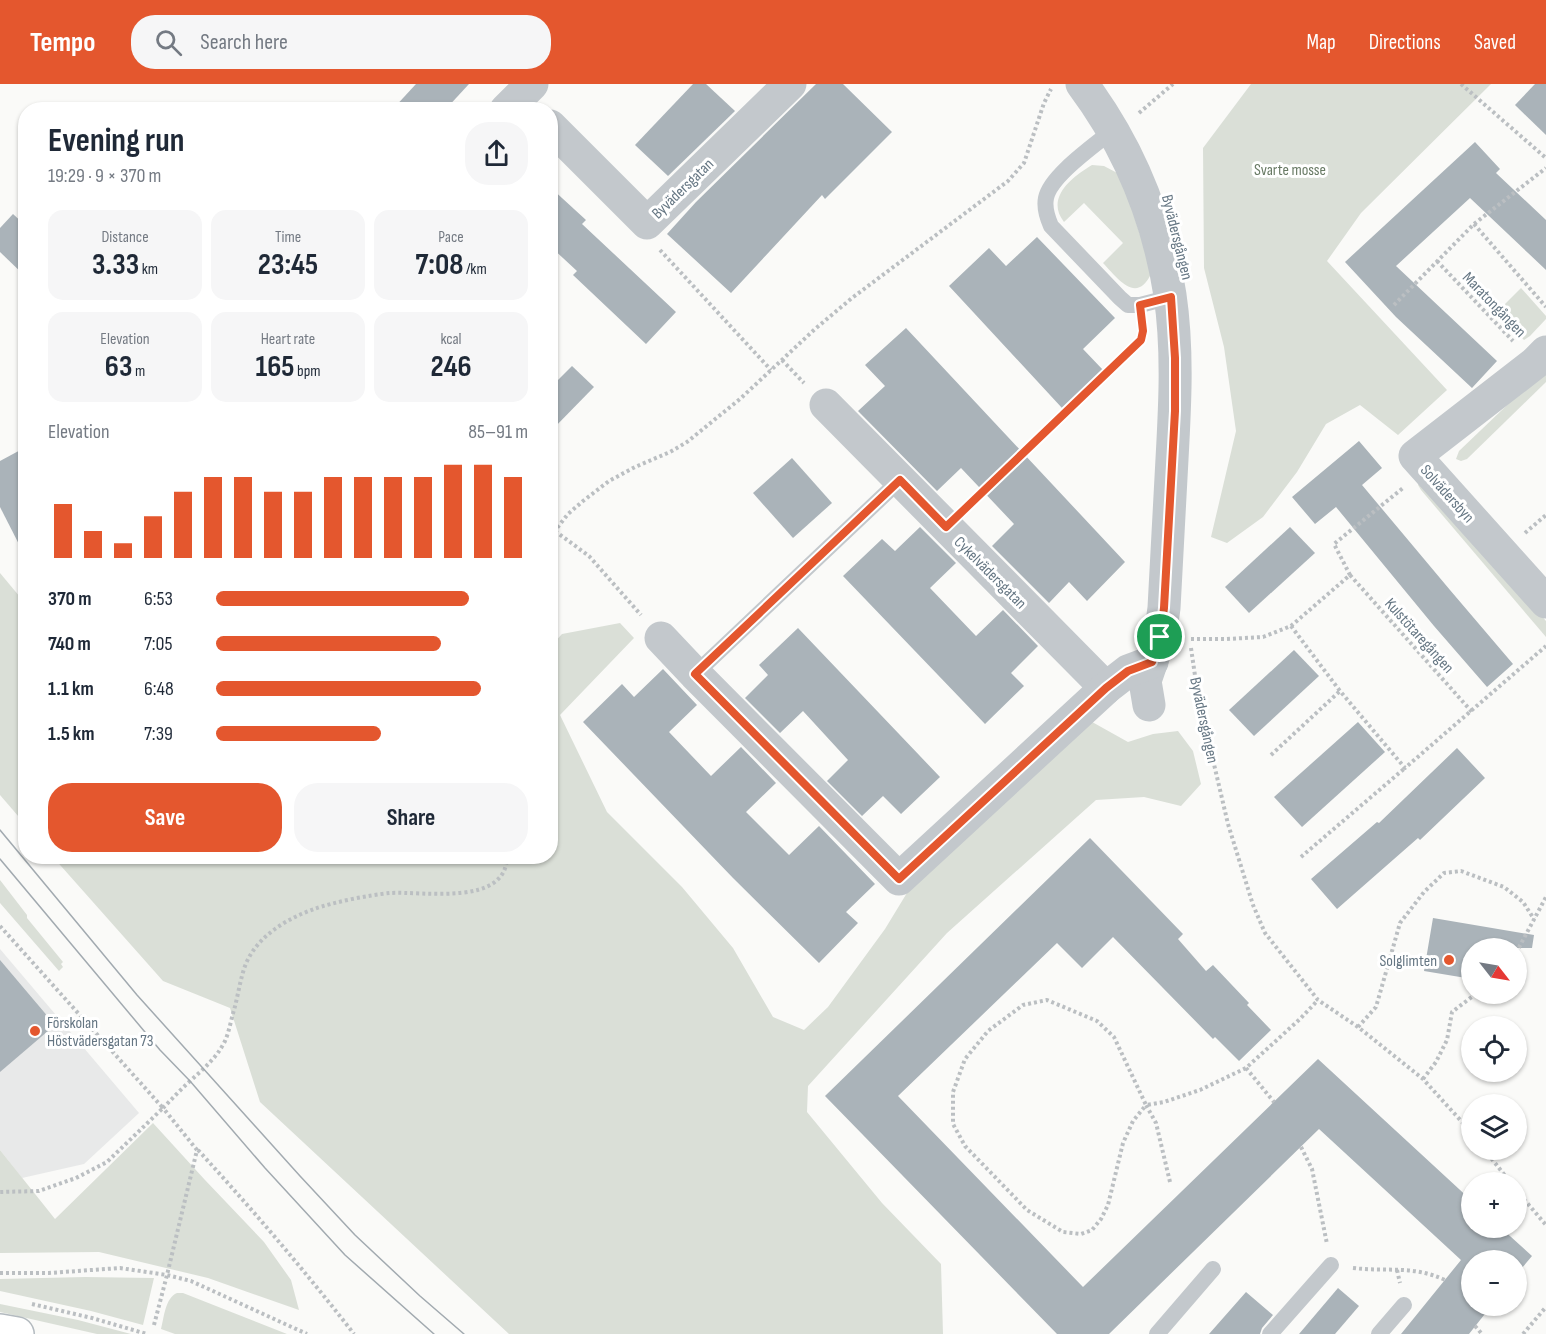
<!DOCTYPE html>
<meta charset="utf-8">
<style>
body{margin:0;font-family:"Sofia Sans Condensed",sans-serif;background:#f6f6f7;color:#1f2937;height:100vh;display:flex;flex-direction:column;font-size:22px;white-space:nowrap}
*{box-sizing:border-box;margin:0}
p{font-size:20px;color:#747a83}
.icon{flex:none;width:33px;height:33px;fill:none;stroke:currentColor;stroke-width:2;stroke-linecap:round;stroke-linejoin:round}
.map{position:relative;flex:1;overflow:hidden}
.side{position:absolute;left:18px;top:18px;width:540px;height:762px;display:flex;flex-direction:column;background:#fff;border-radius:24px;box-shadow:0 2px 4px #0004}
.side>*{flex:none}
.needle{width:39px;rotate:121deg}
.buttons{position:absolute;left:1461px;top:854px;display:grid;gap:12px}
.buttons a{display:grid;place-items:center;width:66px;height:66px;border-radius:50%;background:#fff;box-shadow:0 2px 4px #0004;font-size:30px}
.pin{position:absolute;display:grid;place-items:center;width:51px;height:51px;color:#fff;margin:-26px;border:3px solid #fff;border-radius:50%;box-shadow:0 2px 6px #0007}
.round{display:grid;place-items:center;flex:none;width:63px;height:63px;border-radius:24px;background:#f6f6f7}
.overview{display:flex;align-items:center;justify-content:space-between;height:102px;padding:0 30px}
h1{font-size:33px;font-weight:700;line-height:45px}
.figures{display:grid;grid-template-columns:repeat(3,1fr);gap:9px;height:102px;padding:6px 30px}
.figures div{display:grid;align-content:center;border-radius:15px;background:#f6f6f7;text-align:center}
.figures b{font-size:30px;font-weight:700}
.figures small{font-size:16px;font-weight:400}
.figures p{font-size:16px}
.chart{height:168px;padding:12px 30px}
.chart p{display:flex;justify-content:space-between}
.chart svg{width:100%;height:108px;margin-top:6px;stroke:#e4572e;stroke-width:6}
.action{display:flex;gap:12px;margin-top:auto;padding:12px 30px}
.action a{flex:1;height:69px;border-radius:24px;background:#e4572e;color:#fff;font-size:24px;font-weight:700;line-height:69px;text-align:center}
.action a+a{background:#f6f6f7;color:#1f2937}
ul{padding:0 30px;list-style:none;font-size:20px}
li{display:grid;grid-template-columns:96px 72px 1fr;align-items:center;height:45px}
li i{height:15px;border-radius:8px;background:#e4572e}
header{display:flex;align-items:center;gap:36px;box-sizing:border-box;height:84px;padding:0 30px;background:#e4572e;color:#fff}
header strong{font-size:28px}
nav{display:flex;gap:33px;margin-inline-start:auto;font-size:21px}
.search{width:420px;height:54px;background:#f6f6f7;display:flex;align-items:center;gap:15px;box-sizing:border-box;padding:0 21px;border-radius:24px;color:#747a83;font-size:22px}
.map>svg:first-child{display:block}
</style>
<header>
<strong>Tempo</strong>
<div class="search"><svg class="icon" aria-label="search" viewBox="0 0 24 24"><circle cx="10" cy="10" r="6"/><path d="M15 15l6 6"/></svg>Search here</div>
<nav><a>Map</a><a>Directions</a><a>Saved</a></nav>
</header>
<div class="map">
<svg width="1546" height="1250" viewBox="0 0 1546 1250">
<rect width="100%" height="100%" fill="#fafaf8"/>
<path fill="#e8e9e9" d="M 0,865 L 139,1029 L 84,1080 L 22,1094 L 0,1066 Z"/>
<g fill="#dadfd7">
<path d="M 1251,0 L 1491,0 L 1361,129 L 1327,177 L 1447,306 L 1398,351 L 1360,321 L 1326,340 L 1297,388 L 1263,433 L 1227,459 L 1211,453 L 1236,347 L 1224,263 L 1204,184 L 1203,64 Z"/>
<path d="M 1092,81 L 1104,82 L 1121,91 L 1152,188 C 1137,221 1119,196 1103,179 L 1123,159 L 1084,119 L 1064,138 C 1045,114 1072,93 1092,81 Z"/>
<path d="M 1521,204 L 1546,232 L 1546,235 L 1530,252 L 1524,256 L 1497,228 Z"/>
<path d="M 1546,284 L 1546,298 L 1467,375 L 1461,377 L 1456,375 L 1459,367 Z"/>
<path d="M 1420,397 L 1432,404 L 1546,537 L 1546,553 L 1421,406 L 1418,401 Z"/>
<path d="M 0,489 L 25,519 L 25,740 L 0,711 Z"/>
<path d="M 620,539 L 634,554 L 560,631 L 607,728 L 682,803 L 733,864 L 773,933 L 804,946 L 828,923 L 885,845 L 913,799 L 1085,634 L 1128,658 L 1153,650 L 1178,647 L 1193,667 L 1201,700 L 1181,722 L 1144,713 L 1096,716 L 947,849 L 808,1002 L 807,1028 L 882,1119 L 941,1180 L 943,1250 L 509,1250 L 260,1018 L 230,924 L 163,897 L 53,773 L 550,772 L 551,562 L 562,550 Z"/>
<path d="M 0,796 L 27,831 L 27,834 L 63,878 L 61,880 L 63,883 L 59,887 L 0,819 Z"/>
<path d="M 153,1039 L 205,1096 L 264,1158 L 291,1196 L 299,1226 L 208,1194 L 99,1168 L 0,1169 L 0,1066 L 55,1135 Z"/>
<path d="M 85,1193 L 154,1194 L 143,1241 L 91,1227 L 0,1207 L 0,1195 Z"/>
<path d="M 177,1209 L 183,1209 L 287,1250 L 175,1250 L 161,1245 C 164,1234 165,1214 177,1209 Z"/>
<path d="M 0,1220 L 78,1236 L 131,1250 L 97,1250 L 0,1228 Z"/>
</g>
<g fill="#aab3b9">
<path d="M 416,0 L 469,0 L 445,26 L 392,26 Z"/>
<path d="M 693,0 L 706,0 L 735,27 L 668,92 L 635,61 Z"/>
<path d="M 816,0 L 843,0 L 892,48 L 825,115 L 822,111 L 731,209 L 667,150 L 696,118 Z"/>
<path d="M 1535,0 L 1546,0 L 1546,51 L 1515,21 Z"/>
<path d="M 1475,58 L 1500,85 L 1496,89 L 1546,136 L 1546,186 L 1470,114 L 1396,182 L 1497,277 L 1472,304 L 1396,233 L 1345,178 Z"/>
<path d="M 550,103 L 586,136 L 582,140 L 676,228 L 646,260 L 573,191 L 577,187 L 550,162 Z"/>
<path d="M 13,130 L 26,142 L 26,193 L 0,168 L 0,144 Z"/>
<path d="M 1037,153 L 1115,234 L 1083,265 L 1103,286 L 1062,324 L 949,202 L 989,164 L 1006,182 Z"/>
<path d="M 906,244 L 1125,478 L 1087,517 L 1069,498 L 1049,519 L 992,462 L 1014,440 L 961,384 L 937,407 L 858,327 L 885,302 L 865,281 Z"/>
<path d="M 572,282 L 594,303 L 550,348 L 550,304 Z"/>
<path d="M 1359,357 L 1382,384 L 1362,401 L 1450,506 L 1513,580 L 1487,603 L 1434,542 L 1336,423 L 1315,440 L 1292,413 Z"/>
<path d="M 26,363 L 26,474 L 0,423 L 0,377 Z"/>
<path d="M 792,374 L 832,419 L 793,454 L 753,409 Z"/>
<path d="M 920,443 L 956,479 L 930,504 L 976,552 L 1003,526 L 1038,562 L 1011,589 L 1024,602 L 985,640 L 843,492 L 882,455 L 895,467 Z"/>
<path d="M 1290,443 L 1315,469 L 1249,529 L 1225,503 Z"/>
<path d="M 798,544 L 940,693 L 901,730 L 883,712 L 862,732 L 827,697 L 848,676 L 803,627 L 780,649 L 745,614 L 768,591 L 759,581 Z"/>
<path d="M 1294,566 L 1319,592 L 1254,652 L 1229,626 Z"/>
<path d="M 663,585 L 697,621 L 669,648 L 711,692 L 741,663 L 776,699 L 746,728 L 789,771 L 819,742 L 875,800 L 846,828 L 858,839 L 819,879 L 733,794 L 583,638 L 622,600 L 634,613 Z"/>
<path d="M 1358,638 L 1385,668 L 1302,743 L 1274,713 Z"/>
<path d="M 1457,664 L 1485,694 L 1420,756 L 1418,754 L 1337,825 L 1311,795 L 1377,738 L 1379,739 Z"/>
<path d="M 1090,754 L 1183,850 L 1178,855 L 1206,887 L 1213,881 L 1249,919 L 1247,921 L 1271,946 L 1239,977 L 1215,953 L 1213,955 L 1113,853 L 1082,884 L 1057,859 L 898,1012 L 1083,1203 L 1318,975 L 1472,1117 L 1472,1143 L 1500,1143 L 1532,1172 L 1516,1191 L 1516,1176 L 1472,1176 L 1472,1221 L 1492,1221 L 1469,1250 L 1401,1250 L 1461,1176 L 1319,1045 L 1109,1250 L 1057,1250 L 825,1012 Z"/>
<path d="M 1433,834 L 1534,851 L 1532,864 L 1472,864 L 1472,895 L 1424,887 Z"/>
<path d="M 0,876 L 55,941 L 0,988 Z"/>
<path d="M 1338,1204 L 1359,1222 L 1335,1250 L 1299,1250 Z"/>
<path d="M 1246,1208 L 1273,1231 L 1262,1244 L 1260,1250 L 1209,1250 Z"/>
</g>
<g fill="none" stroke-linecap="round" stroke-linejoin="round">
<defs>
<path id="secondary" d="M 0,1247 L 17,1250"/>
</defs>
<use href="#secondary" stroke="#b3babf" stroke-width="36"/>
<g stroke="#bbbfc2" stroke-width="4" stroke-dasharray="3 3" stroke-linecap="butt">
<path d="M 1461,0 L 1546,74"/>
<path d="M 1139,29 L 1173,0"/>
<path d="M 1474,140 L 1546,223"/>
<path d="M 660,166 L 771,286"/>
<path d="M 1437,177 L 1513,257"/>
<path d="M 1394,221 L 1474,140 L 1546,84"/>
<path d="M 782,276 L 804,299"/>
<path d="M 969,422 L 1141,256 L 1142,254"/>
<path d="M 555,447 L 589,472 L 641,531"/>
<path d="M 1525,449 L 1546,431"/>
<path d="M 550,453 L 568,430 L 583,417 L 609,397 L 635,383 L 670,368 L 687,358 L 740,315 L 815,245 L 852,214 L 1008,97 L 1024,79 L 1044,19 L 1051,5"/>
<path d="M 1350,491 L 1472,628"/>
<path d="M 1291,542 L 1340,607 L 1405,684 L 1546,562"/>
<path d="M 1191,555 L 1227,555 L 1263,553 L 1291,542 L 1350,491 L 1334,460 L 1403,404"/>
<path d="M 1191,564 L 1198,612 L 1228,740 L 1253,821 L 1265,849 L 1318,916 L 1358,943 L 1423,995 L 1472,1049"/>
<path d="M 1271,671 L 1340,607"/>
<path d="M 1301,773 L 1405,684"/>
<path d="M 0,842 L 163,1024 L 107,1078 L 76,1094 L 39,1107 L 0,1108"/>
<path d="M 1516,869 L 1546,813"/>
<path d="M 1358,943 L 1376,923 L 1400,839 L 1424,808 L 1444,789 L 1461,787 L 1504,803 L 1523,818 L 1534,835"/>
<path d="M 1246,984 L 1274,1018"/>
<path d="M 1423,995 L 1436,978 L 1447,956 L 1452,928 L 1477,909"/>
<path d="M 1301,1063 L 1312,1085 L 1327,1160"/>
<path d="M 1484,1065 L 1510,1098"/>
<path d="M 198,1066 C 252,1125 305,1187 354,1250"/>
<path d="M 1170,1098 L 1156,1039 L 1146,1021 L 1133,1037 L 1123,1059 L 1108,1121 L 1101,1135 L 1092,1146 L 1081,1150 L 1063,1148 L 1027,1126 L 965,1062 L 953,1040 L 953,1008 L 965,975 L 988,947 L 1023,921 L 1047,916 L 1097,937 L 1114,953 L 1146,1021 L 1164,1018 L 1200,1006 L 1246,984 L 1300,935 L 1318,916"/>
<path d="M 1516,1106 L 1546,1141"/>
<path d="M 1353,1184 C 1386,1188 1413,1181 1445,1196"/>
<path d="M 1397,1186 L 1400,1199"/>
<path d="M 0,1189 L 49,1189 L 120,1184 L 167,1191 L 191,1197 L 307,1250"/>
<path d="M 32,1220 L 92,1234 L 147,1250"/>
<path d="M 154,1241 L 167,1191 L 197,1066 L 163,1024 C 172,1015 180,1006 189,998 C 203,985 216,975 225,957 C 229,948 231,936 234,926 C 238,912 240,896 245,882 C 256,853 286,835 314,825 C 334,818 369,811 390,809 C 423,807 507,823 507,772"/>
<path d="M 1475,1242 L 1482,1250"/>
<path d="M 1523,1250 L 1546,1223"/>
</g>
<g stroke="#c3c8cc" stroke-width="16">
<path d="M 1113,46 C 1095,61 1050,92 1046,114 C 1044,124 1047,133 1051,142 L 1120,214 L 1128,221 L 1140,221 L 1171,213"/>
<path d="M 695,590 L 900,396"/>
<path d="M 1157,1250 L 1213,1185"/>
<path d="M 1270,1250 L 1331,1181"/>
<path d="M 1379,1250 L 1404,1221"/>
</g>
<g stroke="#c3c8cc" stroke-width="33">
<path d="M 1082,0 C 1129,63 1158,134 1170,211 C 1178,265 1175,321 1172,375 C 1169,425 1167,474 1164,524 L 1160,553 L 1145,597 L 1149,621"/>
<path d="M 506,26 L 532,0"/>
<path d="M 550,42 L 647,139 L 790,0"/>
<path d="M 1546,268 L 1535,279 L 1415,372 L 1546,518"/>
<path d="M 826,321 L 1106,604"/>
<path d="M 661,554 L 695,590 L 899,795 L 1106,604 L 1128,587 L 1152,578"/>
</g>
<use href="#secondary" stroke="#fff" stroke-width="33"/>
<g stroke="#a2aab0" stroke-width="1.5">
<path d="M 0,746 L 137,911 L 300,1092 L 355,1151 L 420,1212 L 464,1250"/>
<path d="M 0,775 L 160,966 L 190,997 L 265,1084 L 345,1171 L 434,1250"/>
</g>
</g>
<g fill="none" stroke-linecap="round" stroke-linejoin="round">
<defs>
<path id="route" d="M 1171,213 L 1175,274 L 1175,327 L 1164,524 L 1160,553 L 1152,578 L 1128,587 L 1106,604 L 899,795 L 695,590 L 900,396 L 946,443 L 1141,256 L 1143,247 L 1140,221 Z"/>
</defs>
<use href="#route" stroke="#fff" stroke-width="12"/>
<use href="#route" stroke="#e4572e" stroke-width="8"/>
</g>
<g fill="#e4572e" stroke="#fff" stroke-width="2">
<circle cx="1449" cy="876" r="6"/>
<circle cx="35" cy="947" r="6"/>
</g>
<g text-anchor="middle" stroke-width="6" stroke-linejoin="round" paint-order="stroke">
<g font-size="16" fill="#687a64" stroke="#fff">
<text x="1290" y="91">Svarte mosse</text>
</g>
<g font-size="16" fill="#657683" stroke="#fff">
<text transform="translate(682 104) rotate(-44)" y="6">Byvädersgatan</text>
<text transform="translate(1178 153) rotate(76)" y="6">Byvädersgången</text>
<text transform="translate(1495 220) rotate(46)" y="6">Maratongången</text>
<text transform="translate(1448 409) rotate(48)" y="6">Solvädersbyn</text>
<text transform="translate(991 488) rotate(45)" y="6">Cykelvädersgatan</text>
<text transform="translate(1420 551) rotate(48)" y="6">Kulstötaregången</text>
<text transform="translate(1205 636) rotate(78)" y="6">Byvädersgången</text>
</g>
<g font-size="16" fill="#657683" stroke="#fff" text-anchor="end">
<text x="1437" y="882">Solglimten</text>
<text x="47" y="944" text-anchor="start">Förskolan<tspan x="47" dy="18">Höstvädersgatan 73</tspan></text>
</g>
</g>
</svg>
<div class="buttons">
<a><svg class="needle" viewBox="-14 -14 28 28"><path d="M0-13l5 13h-10z" fill="#e53935"/><path d="M0 13l5-13h-10z" fill="#747a83"/></svg></a>
<a><svg class="icon" aria-label="locate" viewBox="0 0 24 24"><circle cx="12" cy="12" r="6"/><path d="M12 2v4M12 18v4M2 12h4M18 12h4"/></svg></a>
<a><svg class="icon" aria-label="layers" viewBox="0 0 24 24"><path d="M12 4l9 5-9 5-9-5zM3 14l9 5 9-5"/></svg></a>
<a>+</a>
<a>−</a>
</div>
<div class="pin" style="left:1160px;top:553px;background:#1e9e55"><svg class="icon" aria-label="arrive" viewBox="0 0 24 24"><path d="M6 21V4h12l-3 4 3 4H6"/></svg></div>
<section class="side">
<div class="overview"><div><h1>Evening run</h1><p>19:29 · 9 × 370 m</p></div><a class="round"><svg class="icon" aria-label="share" viewBox="0 0 24 24"><path d="M12 15V3M7 8l5-5 5 5M5 13v7h14v-7"/></svg></a></div>
<div class="figures">
<div><p>Distance</p><b>3.33<small> km</small></b></div>
<div><p>Time</p><b>23:45</b></div>
<div><p>Pace</p><b>7:08<small> /km</small></b></div>
</div>
<div class="figures">
<div><p>Elevation</p><b>63<small> m</small></b></div>
<div><p>Heart rate</p><b>165<small> bpm</small></b></div>
<div><p>kcal</p><b>246</b></div>
</div>
<div class="chart"><p><span>Elevation</span>85–91 m</p>
<svg viewBox="0 0 160 44" preserveAspectRatio="none"><path d="M5 44V22M15 44V33M25 44V38M35 44V27M45 44V17M55 44V11M65 44V11M75 44V17M85 44V17M95 44V11M105 44V11M115 44V11M125 44V11M135 44V6M145 44V6M155 44V11"/></svg>
</div>
<ul>
<li><b>370 m</b>6:53<i style="width:81%"></i></li>
<li><b>740 m</b>7:05<i style="width:72%"></i></li>
<li><b>1.1 km</b>6:48<i style="width:85%"></i></li>
<li><b>1.5 km</b>7:39<i style="width:53%"></i></li>
</ul>
<div class="action"><a>Save</a><a>Share</a></div>
</section>
</div>
